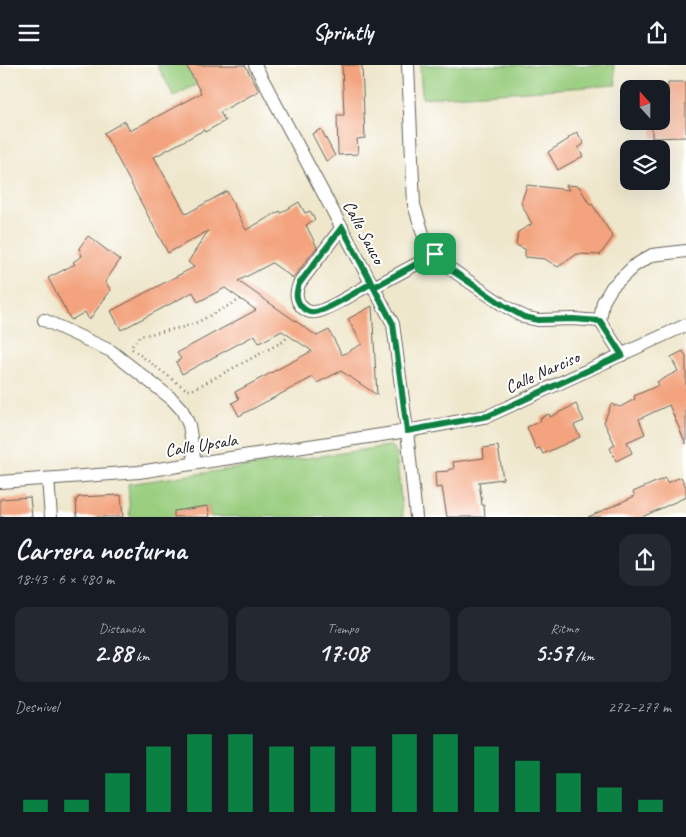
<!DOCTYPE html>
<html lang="es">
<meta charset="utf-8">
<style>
body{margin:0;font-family:Caveat,sans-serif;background:#242831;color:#f1f3f6;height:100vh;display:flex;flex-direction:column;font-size:19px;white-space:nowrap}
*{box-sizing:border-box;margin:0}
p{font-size:16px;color:#9ea1a6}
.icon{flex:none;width:28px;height:28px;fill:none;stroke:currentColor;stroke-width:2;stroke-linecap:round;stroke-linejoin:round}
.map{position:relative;height:452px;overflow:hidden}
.panel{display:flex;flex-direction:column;background:#171b24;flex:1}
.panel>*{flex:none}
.needle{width:32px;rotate:339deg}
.tools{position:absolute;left:620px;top:15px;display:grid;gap:10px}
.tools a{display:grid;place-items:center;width:50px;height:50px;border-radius:10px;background:#171b24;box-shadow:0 5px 20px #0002;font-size:25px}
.pin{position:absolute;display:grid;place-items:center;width:42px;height:42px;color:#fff;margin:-21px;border-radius:10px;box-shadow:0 2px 8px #0006}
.round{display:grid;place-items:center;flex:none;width:52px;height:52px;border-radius:15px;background:#242831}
.summary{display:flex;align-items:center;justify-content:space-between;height:85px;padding:0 15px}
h1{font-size:28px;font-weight:700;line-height:38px}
.metrics{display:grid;grid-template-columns:repeat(3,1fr);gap:8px;height:85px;padding:5px 15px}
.metrics div{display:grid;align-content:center;border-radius:12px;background:#242831;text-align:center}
.metrics b{font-size:25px;font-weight:700}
.metrics small{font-size:14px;font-weight:400}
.metrics p{font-size:14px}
.chart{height:140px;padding:10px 15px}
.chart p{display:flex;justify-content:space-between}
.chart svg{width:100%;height:90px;margin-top:5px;stroke:#0b8043;stroke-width:6}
header{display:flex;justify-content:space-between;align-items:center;height:65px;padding:0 15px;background:#171b24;font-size:22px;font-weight:700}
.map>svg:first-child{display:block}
</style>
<header><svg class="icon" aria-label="menu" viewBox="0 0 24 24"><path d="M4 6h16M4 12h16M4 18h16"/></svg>Sprintly<svg class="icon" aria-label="share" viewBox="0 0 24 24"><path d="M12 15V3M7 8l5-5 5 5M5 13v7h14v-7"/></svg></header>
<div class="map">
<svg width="686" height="452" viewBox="0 0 686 452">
<rect width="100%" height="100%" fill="#fff"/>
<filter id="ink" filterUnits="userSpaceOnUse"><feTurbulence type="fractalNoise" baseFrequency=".02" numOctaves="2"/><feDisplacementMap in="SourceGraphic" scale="10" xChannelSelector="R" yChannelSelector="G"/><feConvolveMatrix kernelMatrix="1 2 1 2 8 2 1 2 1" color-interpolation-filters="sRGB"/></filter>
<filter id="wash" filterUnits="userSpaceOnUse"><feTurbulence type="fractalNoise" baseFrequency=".0096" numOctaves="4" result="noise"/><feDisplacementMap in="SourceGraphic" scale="20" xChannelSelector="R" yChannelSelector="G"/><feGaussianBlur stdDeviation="1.12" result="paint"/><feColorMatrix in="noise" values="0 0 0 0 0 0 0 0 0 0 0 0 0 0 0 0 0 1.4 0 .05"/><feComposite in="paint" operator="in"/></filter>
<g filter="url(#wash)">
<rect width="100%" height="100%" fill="#efe7cc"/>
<g fill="#99ce7f" stroke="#5a754e">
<path d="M 157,0 L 186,0 L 197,19 L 174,31 Z"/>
<path d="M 420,0 L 614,0 L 616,20 L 422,33 Z"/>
<path d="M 389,381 L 394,383 L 396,389 L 403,452 L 210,452 L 208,441 L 188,444 L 189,452 L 130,452 L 128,419 Z"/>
</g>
<g id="blocks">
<g fill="#f3a37d">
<path d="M 186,0 L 245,0 L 259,26 L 220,47 L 225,56 L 205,67 L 204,65 L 154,92 L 186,149 L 227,126 L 246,165 L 280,146 L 281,148 L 299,137 L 305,148 L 310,146 L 315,154 L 306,160 L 317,182 L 293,213 L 272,198 L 238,216 L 317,271 L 329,265 L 342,290 L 362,279 L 348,254 L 372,241 L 377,330 L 341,306 L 317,318 L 313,312 L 239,351 L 232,338 L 239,334 L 235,327 L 312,286 L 282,266 L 259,278 L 255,270 L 182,309 L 176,297 L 181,294 L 177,288 L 256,245 L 225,223 L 198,237 L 193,227 L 121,265 L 111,246 L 194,202 L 188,197 L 208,166 L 168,188 L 104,68 L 125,56 L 130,66 L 201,28 Z"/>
<path d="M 342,0 L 362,0 L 365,73 L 357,74 L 358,89 L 338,90 L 337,50 L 344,50 Z"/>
<path d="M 668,17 L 686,17 L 686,72 L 652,73 L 652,56 L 661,56 L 661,49 L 668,49 Z"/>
<path d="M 321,64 L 335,91 L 326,96 L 312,69 Z"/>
<path d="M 577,67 L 584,79 L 578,83 L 583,91 L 558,105 L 548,87 L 569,74 L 568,73 Z"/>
<path d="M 527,120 L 569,125 L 566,120 L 579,121 L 590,140 L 592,139 L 613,172 L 600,190 L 577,189 L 558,202 L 545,194 L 525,192 L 525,184 L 516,180 L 518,167 L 532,159 L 521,138 Z"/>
<path d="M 88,171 L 120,195 L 105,217 L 111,225 L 89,255 L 85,247 L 71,255 L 48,213 L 75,199 L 73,197 L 82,191 L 79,183 Z"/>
<path d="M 683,286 L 686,292 L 686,379 L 669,340 L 639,354 L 645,369 L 627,377 L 632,388 L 616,396 L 610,383 L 615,380 L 604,357 L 611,339 L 620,342 L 635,334 L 634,331 L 659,320 L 657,317 L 678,306 L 671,292 Z"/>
<path d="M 576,339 L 584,356 L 574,360 L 580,372 L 543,389 L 540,383 L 536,384 L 527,362 L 541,356 L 540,353 L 549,349 L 550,352 Z"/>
<path d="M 498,381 L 503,414 L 479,417 L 482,440 L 484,440 L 485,452 L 447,452 L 442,422 L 436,423 L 435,407 L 449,406 L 449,404 L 454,404 L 453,397 L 484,393 L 483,383 Z"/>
<path d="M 681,412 L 686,422 L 686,432 L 642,452 L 588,452 L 635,431 L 633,427 L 665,413 L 667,418 Z"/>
<path d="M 121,430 L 123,452 L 77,452 L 76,434 L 78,434 L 78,432 Z"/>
<path d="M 30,432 L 32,452 L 0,452 L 0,434 Z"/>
<path d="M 208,441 L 210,452 L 174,452 L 174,446 Z"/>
</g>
</g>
</g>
<g filter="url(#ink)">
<use href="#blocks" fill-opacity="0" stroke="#66635a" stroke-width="1"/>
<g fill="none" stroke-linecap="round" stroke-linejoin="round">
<defs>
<g id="minor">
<path d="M 255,0 L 393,259 L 407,366 L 416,452"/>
<path d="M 408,0 L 414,140 L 424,172 L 435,189 L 445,200 L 503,240 L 524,252 L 538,255 L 573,254 L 600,256 L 622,290"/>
<path d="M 342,162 L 299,219 C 296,227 295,233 301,241 C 304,245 310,248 315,247 C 328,246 359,225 372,218"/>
<path d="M 374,222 L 435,189"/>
<path d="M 44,255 L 111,286 L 172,334 L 182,345 L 189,360 L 195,398"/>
<path d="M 600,256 L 603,237 L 612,222 L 634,201 L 652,190 L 686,186"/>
<path d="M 48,414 L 51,452"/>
<path d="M 0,417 L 139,407 L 407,366 L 488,351 L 686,260"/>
</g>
</defs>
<use href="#minor" stroke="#66635a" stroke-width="14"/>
<path stroke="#66635a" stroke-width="2.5" stroke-dasharray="1 4" stroke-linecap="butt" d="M 241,234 L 198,257 L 184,262 L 140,271 L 131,282 L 132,284 L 187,325 L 192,325 L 284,276 L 288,271"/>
<use href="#minor" stroke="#fff" stroke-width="12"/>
</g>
</g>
<g fill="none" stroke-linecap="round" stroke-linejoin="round" filter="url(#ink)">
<defs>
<path id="route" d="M 435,189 L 374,222 L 372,218 C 359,225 327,246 315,247 C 310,248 304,245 301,241 C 295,233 296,227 299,219 L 342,162 L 393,259 L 407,366 L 488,351 L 622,290 L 600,256 L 573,254 L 538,255 L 524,252 L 503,240 L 444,200 L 435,189"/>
</defs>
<use href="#route" stroke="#fff" stroke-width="10"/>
<use href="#route" stroke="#0b8043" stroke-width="6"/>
</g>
<g text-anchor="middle" stroke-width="4" stroke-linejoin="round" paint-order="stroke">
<g font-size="18" fill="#1c1c1c" stroke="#fff">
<text transform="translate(364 167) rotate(62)" y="6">Calle Sauco</text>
<text transform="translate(542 307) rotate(-24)" y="6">Calle Narciso</text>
<text transform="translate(201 380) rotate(-9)" y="6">Calle Upsala</text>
</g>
</g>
</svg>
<div class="tools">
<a><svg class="needle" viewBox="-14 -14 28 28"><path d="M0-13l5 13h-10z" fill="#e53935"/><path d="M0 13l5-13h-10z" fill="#9ea1a6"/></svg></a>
<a><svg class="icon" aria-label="layers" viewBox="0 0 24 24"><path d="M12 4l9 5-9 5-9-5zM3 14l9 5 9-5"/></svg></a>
</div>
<div class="pin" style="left:435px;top:189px;background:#1e9e55"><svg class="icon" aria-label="arrive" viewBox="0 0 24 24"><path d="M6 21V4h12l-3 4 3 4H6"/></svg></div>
</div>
<section class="panel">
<div class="summary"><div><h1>Carrera nocturna</h1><p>18:43 · 6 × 480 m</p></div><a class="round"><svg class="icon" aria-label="share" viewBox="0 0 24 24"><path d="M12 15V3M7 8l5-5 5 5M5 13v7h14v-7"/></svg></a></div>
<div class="metrics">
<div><p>Distancia</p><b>2.88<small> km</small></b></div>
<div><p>Tiempo</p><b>17:08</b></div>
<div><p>Ritmo</p><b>5:57<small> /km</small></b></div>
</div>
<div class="chart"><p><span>Desnivel</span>272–277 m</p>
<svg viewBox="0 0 160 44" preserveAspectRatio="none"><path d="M5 44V38M15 44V38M25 44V25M35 44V12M45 44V6M55 44V6M65 44V12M75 44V12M85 44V12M95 44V6M105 44V6M115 44V12M125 44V19M135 44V25M145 44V32M155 44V38"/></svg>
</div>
</section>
